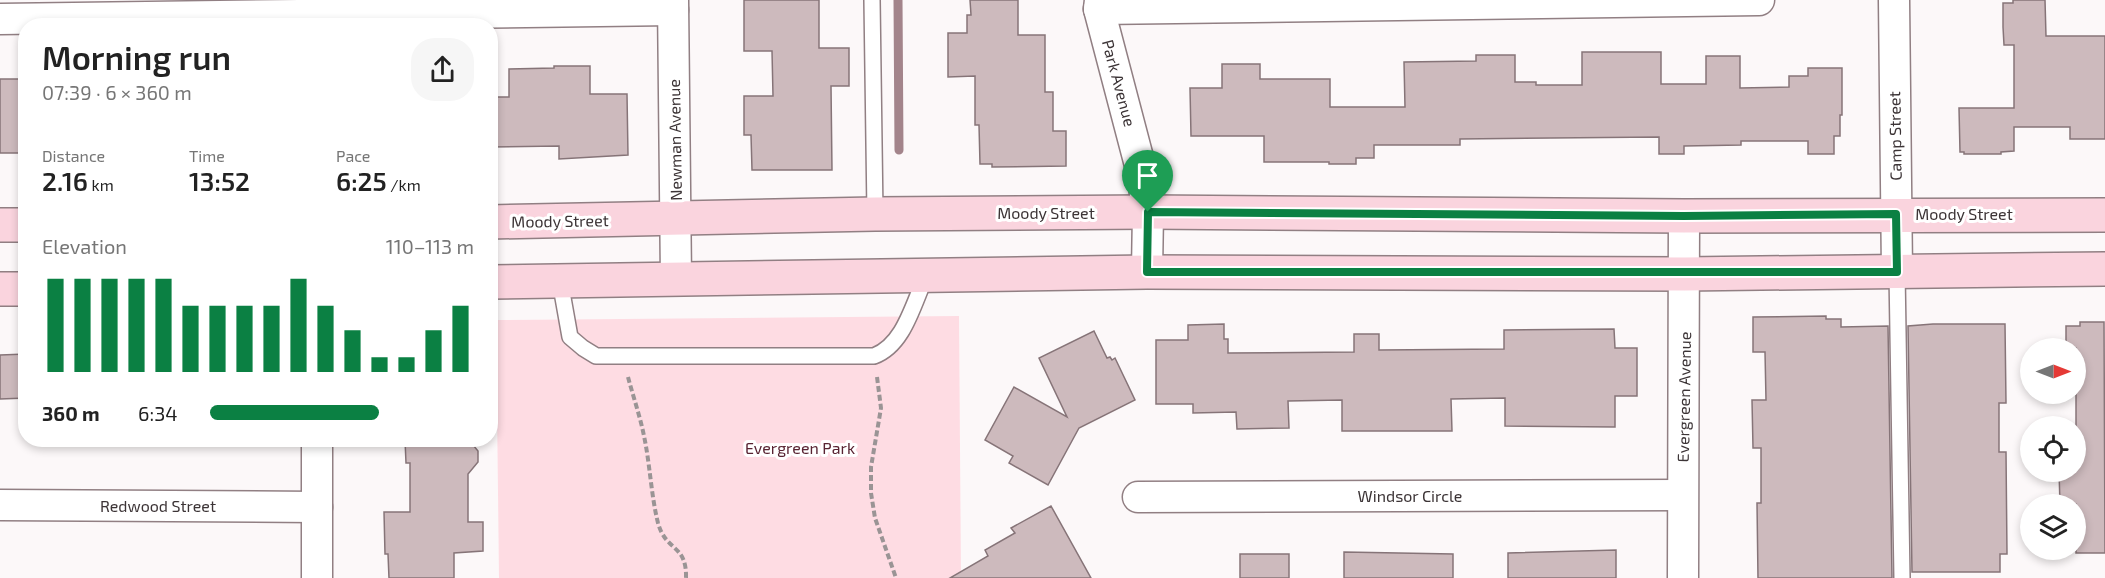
<!DOCTYPE html>
<meta charset="utf-8">
<style>
body{margin:0;font-family:"Exo 2",sans-serif;background:#f6f6f6;color:#222;height:100vh;display:flex;flex-direction:column;font-size:22px;white-space:nowrap}
*{box-sizing:border-box;margin:0}
p{font-size:20px;color:#767676}
.icon{flex:none;width:33px;height:33px;fill:none;stroke:currentColor;stroke-width:2;stroke-linecap:round;stroke-linejoin:round}
.map{position:relative;flex:1;overflow:hidden}
.sheet{position:absolute;left:18px;top:18px;width:480px;height:429px;display:flex;flex-direction:column;background:#fff;border-radius:24px;box-shadow:0 3px 9px #0003}
.sheet>*{flex:none}
.needle{width:39px;rotate:90deg}
.fabs{position:absolute;left:2020px;top:338px;display:grid;gap:12px}
.fabs a{display:grid;place-items:center;width:66px;height:66px;border-radius:50%;background:#fff;box-shadow:0 3px 9px #0003;font-size:30px}
.pin{position:absolute;display:grid;place-items:center;width:51px;height:51px;color:#fff;margin:-62px -26px;border-radius:50% 50% 50% 0;rotate:-45deg;box-shadow:0 0 6px #0007}
.pin .icon{rotate:45deg}
.round{display:grid;place-items:center;flex:none;width:63px;height:63px;border-radius:24px;background:#f6f6f6}
.overview{display:flex;align-items:center;justify-content:space-between;height:102px;padding:0 24px}
h1{font-size:33px;font-weight:600;line-height:45px}
.stats{display:grid;grid-template-columns:repeat(3,1fr);gap:9px;height:102px;padding:6px 24px}
.stats div{display:grid;align-content:center}
.stats b{font-size:26px;font-weight:600}
.stats small{font-size:16px;font-weight:400}
.stats p{font-size:16px}
.chart{height:168px;padding:12px 24px}
.chart p{display:flex;justify-content:space-between}
.chart svg{width:100%;height:108px;margin-top:6px;stroke:#0b8043;stroke-width:6}
ul{padding:0 24px;list-style:none;font-size:20px}
li{display:grid;grid-template-columns:96px 72px 1fr;align-items:center;height:45px}
li i{height:15px;border-radius:8px;background:#0b8043}
.map>svg:first-child{display:block}
</style>
<div class="map">
<svg width="2105" height="578" viewBox="0 0 2105 578">
<rect width="100%" height="100%" fill="#fcf8f9"/>
<path fill="#fedce3" d="M 959,316 L 961,578 L 499,578 L 496,320 Z"/>
<g fill="none" stroke-linecap="round" stroke-linejoin="round">
<path stroke="#a3848b" stroke-width="9" d="M 898,0 L 899,150"/>
</g>
<g fill="#cdbabd" stroke="#867478" stroke-width="1.5">
<path d="M 744,0 L 819,0 L 819,48 L 849,48 L 849,86 L 831,86 L 832,170 L 752,170 L 751,135 L 744,135 L 744,96 L 773,96 L 772,51 L 744,51 Z"/>
<path d="M 970,0 L 1018,0 L 1018,35 L 1045,35 L 1045,92 L 1053,92 L 1053,131 L 1066,131 L 1066,166 L 992,167 L 992,164 L 980,164 L 979,125 L 975,125 L 975,76 L 948,77 L 948,33 L 967,33 L 967,15 L 971,15 Z"/>
<path d="M 2013,0 L 2045,0 L 2046,36 L 2105,36 L 2105,139 L 2070,139 L 2070,127 L 2014,127 L 2014,151 L 2001,152 L 2001,154 L 1964,154 L 1964,152 L 1960,152 L 1959,108 L 2014,108 L 2014,45 L 2004,45 L 2003,27 L 2003,3 L 2013,3 Z"/>
<path d="M 1582,52 L 1661,52 L 1661,84 L 1706,84 L 1706,56 L 1740,56 L 1740,88 L 1789,87 L 1789,76 L 1808,76 L 1808,68 L 1842,68 L 1842,115 L 1840,115 L 1840,136 L 1834,136 L 1834,154 L 1808,154 L 1808,141 L 1741,141 L 1741,145 L 1684,146 L 1684,154 L 1659,154 L 1659,137 L 1460,139 L 1460,145 L 1374,145 L 1374,158 L 1356,158 L 1356,164 L 1329,164 L 1329,162 L 1264,162 L 1264,136 L 1191,136 L 1190,88 L 1222,88 L 1222,64 L 1260,64 L 1260,79 L 1330,79 L 1330,107 L 1405,107 L 1404,62 L 1476,61 L 1476,55 L 1515,55 L 1515,82 L 1536,82 L 1536,85 L 1582,85 Z"/>
<path d="M 554,66 L 590,66 L 590,94 L 627,94 L 628,155 L 559,159 L 559,146 L 490,147 L 490,97 L 509,97 L 509,69 L 554,68 Z"/>
<rect x="0" y="79" width="26" height="74"/>
<path d="M 1826,316 L 1826,319 L 1841,319 L 1841,327 L 1888,326 L 1892,578 L 1758,578 L 1757,503 L 1761,503 L 1761,448 L 1753,448 L 1752,400 L 1766,400 L 1765,352 L 1753,352 L 1753,317 Z"/>
<path d="M 2080,322 L 2104,322 L 2105,553 L 2076,553 L 2076,504 L 2060,504 L 2059,471 L 2076,471 L 2076,348 L 2066,348 L 2066,326 L 2080,326 Z"/>
<path d="M 1224,324 L 1224,339 L 1228,339 L 1228,353 L 1354,352 L 1354,334 L 1379,334 L 1379,350 L 1504,349 L 1504,330 L 1614,329 L 1615,348 L 1637,348 L 1637,396 L 1615,396 L 1615,427 L 1505,426 L 1505,398 L 1451,399 L 1452,431 L 1342,431 L 1342,400 L 1288,401 L 1289,428 L 1237,429 L 1236,412 L 1193,413 L 1193,404 L 1156,404 L 1156,340 L 1188,340 L 1188,325 Z"/>
<path d="M 1933,324 L 2005,324 L 2006,403 L 1999,403 L 1999,452 L 2006,452 L 2007,554 L 2000,554 L 2000,572 L 1912,572 L 1908,326 Z"/>
<path d="M 1094,331 L 1107,358 L 1110,357 L 1112,360 L 1115,358 L 1135,400 L 1079,428 L 1048,485 L 1009,463 L 1013,456 L 985,440 L 1014,387 L 1067,417 L 1039,358 Z"/>
<path d="M 26,354 L 26,398 L 0,399 L 0,355 Z"/>
<path d="M 405,440 L 469,440 L 478,451 L 478,462 L 468,474 L 468,522 L 483,522 L 483,551 L 454,553 L 454,578 L 389,578 L 388,554 L 385,554 L 384,512 L 410,512 L 410,463 L 406,463 Z"/>
<path d="M 1051,506 L 1091,578 L 950,578 L 988,556 L 985,550 L 1015,533 L 1011,528 Z"/>
<path d="M 1616,550 L 1616,578 L 1508,578 L 1508,553 Z"/>
<path d="M 1344,552 L 1453,554 L 1453,578 L 1344,578 Z"/>
<rect x="1240" y="554" width="49" height="24"/>
</g>
<g fill="none" stroke-linecap="round" stroke-linejoin="round">
<defs>
<g id="service">
<path d="M 872,0 L 875,214"/>
<path d="M 1897,272 L 1902,578"/>
<path d="M 560,281 L 570,337 L 583,348 L 596,356 L 874,356 C 904,345 913,304 926,276"/>
</g>
<g id="minor">
<path d="M 673,0 L 676,280"/>
<path d="M 1100,0 L 1099,9 L 1141,169 L 1148,212 L 1147,272"/>
<path d="M 1894,0 L 1897,272"/>
<path d="M 1099,9 L 1759,0"/>
<path d="M 0,19 L 673,10"/>
<path d="M 317,440 L 317,578"/>
<path d="M 1138,497 L 1682,495"/>
<path d="M 0,505 L 317,507"/>
<path d="M 1683,578 L 1684,216"/>
</g>
<g id="secondary">
<path d="M 490,222 L 875,214 L 1148,212 L 1684,216 L 2105,215"/>
<path d="M 0,225 L 26,225"/>
<path d="M 490,282 L 1147,272 L 1685,274 L 2105,269"/>
<path d="M 0,289 L 26,289"/>
</g>
</defs>
<use href="#service" stroke="#917f83" stroke-width="18"/>
<use href="#minor" stroke="#917f83" stroke-width="33"/>
<use href="#secondary" stroke="#917f83" stroke-width="36"/>
<g stroke="#9a9495" stroke-width="4" stroke-dasharray="6 3" stroke-linecap="butt">
<path d="M 628,377 C 633,396 640,416 644,436 C 650,464 651,495 658,523 C 666,552 687,544 686,578"/>
<path d="M 877,377 L 881,408 L 871,467 L 871,493 L 875,518 L 896,578"/>
</g>
<use href="#service" stroke="#fff" stroke-width="15"/>
<use href="#minor" stroke="#fff" stroke-width="30"/>
<use href="#secondary" stroke="#fad4de" stroke-width="33"/>
</g>
<g fill="none" stroke-linecap="round" stroke-linejoin="round">
<defs>
<path id="route" d="M 1148,212 L 1684,216 L 1896,214 L 1897,272 L 1147,272 Z"/>
</defs>
<use href="#route" stroke="#fff" stroke-width="12"/>
<use href="#route" stroke="#0b8043" stroke-width="8"/>
</g>
<g text-anchor="middle" stroke-width="6" stroke-linejoin="round" paint-order="stroke">
<g font-size="16" fill="#3c3436" stroke="#fff">
<text transform="translate(1119 83) rotate(75)" y="6">Park Avenue</text>
<text transform="translate(1895 136) rotate(-91)" y="6">Camp Street</text>
<text transform="translate(675 140) rotate(-91)" y="6">Newman Avenue</text>
<text x="1046" y="219">Moody Street</text>
<text x="1964" y="220">Moody Street</text>
<text transform="translate(560 221) rotate(-1)" y="6">Moody Street</text>
<text transform="translate(1684 397) rotate(-89)" y="6">Evergreen Avenue</text>
<text x="1410" y="502">Windsor Circle</text>
<text x="158" y="512">Redwood Street</text>
</g>
<g font-size="16" fill="#582332" stroke="#fff">
<text x="800" y="454">Evergreen Park</text>
</g>
</g>
</svg>
<div class="fabs">
<a><svg class="needle" viewBox="-14 -14 28 28"><path d="M0-13l5 13h-10z" fill="#e53935"/><path d="M0 13l5-13h-10z" fill="#767676"/></svg></a>
<a><svg class="icon" aria-label="locate" viewBox="0 0 24 24"><circle cx="12" cy="12" r="6"/><path d="M12 2v4M12 18v4M2 12h4M18 12h4"/></svg></a>
<a><svg class="icon" aria-label="layers" viewBox="0 0 24 24"><path d="M12 4l9 5-9 5-9-5zM3 14l9 5 9-5"/></svg></a>
</div>
<div class="pin" style="left:1148px;top:212px;background:#1e9e55"><svg class="icon" aria-label="arrive" viewBox="0 0 24 24"><path d="M6 21V4h12l-3 4 3 4H6"/></svg></div>
<section class="sheet">
<div class="overview"><div><h1>Morning run</h1><p>07:39 · 6 × 360 m</p></div><a class="round"><svg class="icon" aria-label="share" viewBox="0 0 24 24"><path d="M12 15V3M7 8l5-5 5 5M5 13v7h14v-7"/></svg></a></div>
<div class="stats">
<div><p>Distance</p><b>2.16<small> km</small></b></div>
<div><p>Time</p><b>13:52</b></div>
<div><p>Pace</p><b>6:25<small> /km</small></b></div>
</div>
<div class="chart"><p><span>Elevation</span>110–113 m</p>
<svg viewBox="0 0 160 44" preserveAspectRatio="none"><path d="M5 44V6M15 44V6M25 44V6M35 44V6M45 44V6M55 44V17M65 44V17M75 44V17M85 44V17M95 44V6M105 44V17M115 44V27M125 44V38M135 44V38M145 44V27M155 44V17"/></svg>
</div>
<ul>
<li><b>360 m</b>6:34<i style="width:64%"></i></li>
</ul>
</section>
</div>
